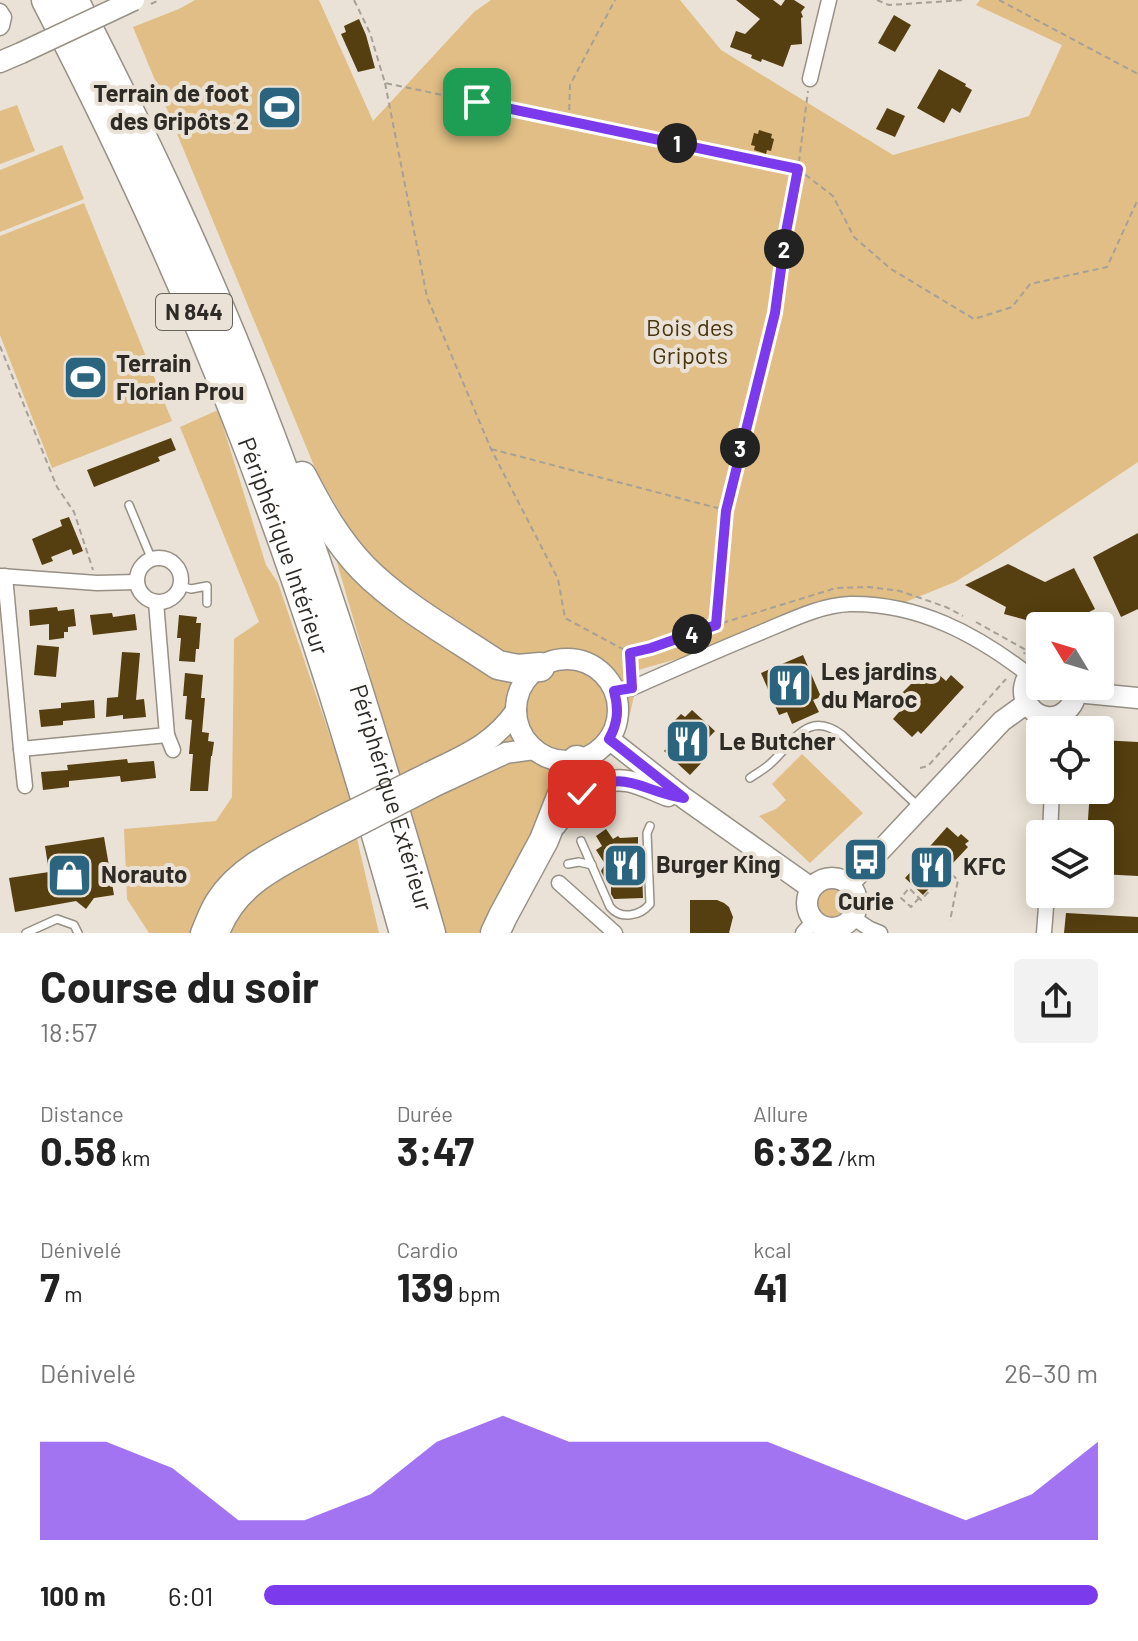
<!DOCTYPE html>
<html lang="fr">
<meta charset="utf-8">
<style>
body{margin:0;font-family:Barlow,sans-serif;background:#f2f2f2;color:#222;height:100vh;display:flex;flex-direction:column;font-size:30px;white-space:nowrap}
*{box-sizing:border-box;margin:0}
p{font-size:26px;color:#767676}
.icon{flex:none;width:44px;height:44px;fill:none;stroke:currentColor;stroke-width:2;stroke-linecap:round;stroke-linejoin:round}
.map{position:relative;height:933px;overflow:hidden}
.details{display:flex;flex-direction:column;background:#fff;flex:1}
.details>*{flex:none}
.needle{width:52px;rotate:308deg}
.fabs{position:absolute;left:1026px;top:612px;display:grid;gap:16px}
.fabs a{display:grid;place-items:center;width:88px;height:88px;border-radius:8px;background:#fff;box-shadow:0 4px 20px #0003;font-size:40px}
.pin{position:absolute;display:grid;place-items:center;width:68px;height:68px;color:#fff;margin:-34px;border-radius:16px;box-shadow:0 4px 12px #0006}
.km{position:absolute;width:40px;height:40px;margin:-20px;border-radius:50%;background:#222;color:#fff;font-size:22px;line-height:40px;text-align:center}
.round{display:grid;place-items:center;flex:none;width:84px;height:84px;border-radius:8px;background:#f2f2f2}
.summary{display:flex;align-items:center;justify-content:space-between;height:136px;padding:0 40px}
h1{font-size:44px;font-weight:700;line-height:60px}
.metrics{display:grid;grid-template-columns:repeat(3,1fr);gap:12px;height:136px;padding:8px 40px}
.metrics div{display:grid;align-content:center}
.metrics b{font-size:40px;font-weight:700}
.metrics small{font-size:22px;font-weight:400}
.metrics p{font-size:22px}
.chart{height:224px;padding:16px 40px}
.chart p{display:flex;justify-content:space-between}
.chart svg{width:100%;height:144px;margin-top:8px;fill:#7c3aed;opacity:.7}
ul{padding:0 40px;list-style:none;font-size:26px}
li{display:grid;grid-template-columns:128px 96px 1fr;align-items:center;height:60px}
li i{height:20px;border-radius:10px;background:#7c3aed}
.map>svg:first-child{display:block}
</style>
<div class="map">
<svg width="1138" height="933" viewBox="0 0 1138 933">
<rect width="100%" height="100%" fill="#eae2d6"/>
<g fill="#e1be85">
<path d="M 195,0 L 319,0 L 373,121 L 474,12 L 491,0 L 680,0 L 721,50 L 893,155 L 1029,116 L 1062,45 L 976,5 L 980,0 L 1138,0 L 1138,462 L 996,557 L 955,582 L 903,603 L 871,597 L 841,597 L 791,613 L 698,653 L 631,672 L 635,692 L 628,722 L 596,761 L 578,771 L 552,797 L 479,933 L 445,933 L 333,549 L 347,524 L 317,473 L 133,27 L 179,9 Z"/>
<path d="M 17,105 L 35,151 L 0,164 L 0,111 Z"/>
<path d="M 62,145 L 84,199 L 0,232 L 0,170 Z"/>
<path d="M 84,203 L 172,421 L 52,468 L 0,335 L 0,236 Z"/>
<path d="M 218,410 L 266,565 L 278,583 L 349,792 L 358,843 L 379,933 L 149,933 L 127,899 L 124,829 L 216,821 L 232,797 L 234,639 L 259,622 L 180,427 Z"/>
<path d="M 802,754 L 863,813 L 810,863 L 759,816 L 776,809 L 786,800 L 772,784 Z"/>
<circle cx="833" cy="903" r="16"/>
</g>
<g fill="#553e0f">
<path d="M 736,0 L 773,0 L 781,6 L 785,0 L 794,0 L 805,7 L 801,12 L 803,17 L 801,18 L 802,44 L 791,45 L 783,67 L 762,59 L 761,62 L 751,58 L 752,55 L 730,47 L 736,31 L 745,34 L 760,19 Z"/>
<path d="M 894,15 L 911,25 L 895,52 L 878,43 Z"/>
<path d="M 359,19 L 366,35 L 375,68 L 358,72 L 341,34 L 346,32 L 344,26 Z"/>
<path d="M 939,69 L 966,84 L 965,86 L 972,90 L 960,113 L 952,108 L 944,123 L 917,108 Z"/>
<path d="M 887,108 L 905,116 L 895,137 L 876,129 Z"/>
<path d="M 759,130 L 772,134 L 771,138 L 774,139 L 771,151 L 767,150 L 766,154 L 754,150 L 755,146 L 751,145 L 754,133 L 758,134 Z"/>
<path d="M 171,438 L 176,450 L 158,457 L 160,461 L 94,487 L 87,470 Z"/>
<path d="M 69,517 L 83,551 L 73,555 L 71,549 L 51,557 L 53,561 L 42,565 L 32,539 L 62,526 L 60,520 Z"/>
<path d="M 1138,533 L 1138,609 L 1121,617 L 1093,557 Z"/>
<path d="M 1008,564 L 1045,582 L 1074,568 L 1095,609 L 1061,626 L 1048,626 L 1004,614 L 1006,607 L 965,585 Z"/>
<path d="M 57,607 L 58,611 L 74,609 L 76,626 L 68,627 L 68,632 L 64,632 L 64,638 L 49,640 L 49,624 L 30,626 L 29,610 Z"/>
<path d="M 112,613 L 113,617 L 135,614 L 137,630 L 93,635 L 90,615 Z"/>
<path d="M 179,615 L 197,617 L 196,623 L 201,623 L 199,649 L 196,649 L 195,662 L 179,661 L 181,638 L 177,638 Z"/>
<path d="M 37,645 L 59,647 L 56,677 L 34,675 Z"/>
<path d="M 122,652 L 140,653 L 136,700 L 144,699 L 146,717 L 123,719 L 123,715 L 106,717 L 107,698 L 118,697 Z"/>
<path d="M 803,655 L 821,697 L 813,700 L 819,712 L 792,724 L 787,712 L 779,715 L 761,673 Z"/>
<path d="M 936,672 L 946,681 L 951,675 L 964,687 L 921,734 L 918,731 L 912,737 L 893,719 L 906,704 L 898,697 L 919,676 L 926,683 Z"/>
<path d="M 185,673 L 203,675 L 201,698 L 205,698 L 202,732 L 209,733 L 208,741 L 214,742 L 212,756 L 211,756 L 208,791 L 190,791 L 193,754 L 189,754 L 192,720 L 185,719 L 187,696 L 183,696 Z"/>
<path d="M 94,700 L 95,718 L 63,721 L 63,725 L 41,727 L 39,710 L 61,708 L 61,703 Z"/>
<path d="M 692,710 L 715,731 L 697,750 L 706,758 L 690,775 L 664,751 L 680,734 L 670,725 L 681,714 L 685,717 Z"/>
<path d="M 1100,740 L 1138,742 L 1138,876 L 1100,874 L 1100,834 L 1087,834 L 1090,790 L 1100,790 Z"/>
<path d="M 127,759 L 128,763 L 154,761 L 156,778 L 121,782 L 120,776 L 69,781 L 69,787 L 43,790 L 41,772 L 68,770 L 67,765 Z"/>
<path d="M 947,827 L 958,837 L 961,834 L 969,841 L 965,844 L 968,847 L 923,895 L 905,878 L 926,855 L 924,853 Z"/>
<path d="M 606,829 L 613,839 L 618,836 L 620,838 L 638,837 L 638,849 L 641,849 L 643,898 L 614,899 L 611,894 L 611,876 L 604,877 L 601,871 L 605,864 L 596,850 L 602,846 L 596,836 Z"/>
<path d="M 104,837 L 114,895 L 94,898 L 86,909 L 76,901 L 15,912 L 9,878 L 49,872 L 45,846 Z"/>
<path d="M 690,900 L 717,900 L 724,903 L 729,907 L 733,917 L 729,933 L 690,933 Z"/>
<path d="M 1066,913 L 1138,917 L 1138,933 L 1064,933 Z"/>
</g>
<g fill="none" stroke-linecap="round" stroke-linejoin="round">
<defs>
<g id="lane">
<path d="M 129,505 L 152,560"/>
<path d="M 180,586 L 191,589 L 207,586 L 207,603"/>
<path d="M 750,778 C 757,773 765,769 771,763 C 794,742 808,709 842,735 L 919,807"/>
<path d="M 581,841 L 610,907 C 621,920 640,916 650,904 L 647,833 L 650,826"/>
<path d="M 568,864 L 579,862 L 592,865"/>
<path d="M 26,933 L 57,919 L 74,925 L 78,933"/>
</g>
<g id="street">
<path d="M 0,11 L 4,17 L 2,26 L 0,28"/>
<path d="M 810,79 L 829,0"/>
<circle cx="159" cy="580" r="22"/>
<path d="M 0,576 L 97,583 L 137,582"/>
<path d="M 5,576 L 21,749 L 167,735 L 156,602"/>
<path d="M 614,691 L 632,688 C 675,669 718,650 762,632 C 789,621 820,605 850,604 C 918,603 976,634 1029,675"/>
<path d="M 167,735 L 173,750"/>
<path d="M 21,749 L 25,786"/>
<path d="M 1050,834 L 1052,790"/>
<path d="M 559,883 L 615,933"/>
<path d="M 852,917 L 870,929 L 880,933"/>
<path d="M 803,933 L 814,921"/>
<path d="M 1044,933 L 1047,894"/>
</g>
<g id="secondary">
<path d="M 0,62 L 21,53"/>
<circle cx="567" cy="710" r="51"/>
<path d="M 1040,666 C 1002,689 1040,735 1067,710 C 1075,703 1076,695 1076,686"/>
<path d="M 1076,692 L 1138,698"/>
<path d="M 609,739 L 684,798 L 811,888"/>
<path d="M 428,773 C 464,755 492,745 516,711"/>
<path d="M 433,787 L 506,753 L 534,749"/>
<path d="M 556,825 C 575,801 593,776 627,781 C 640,783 655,791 668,796"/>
<circle cx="832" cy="903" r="25"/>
<path d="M 849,884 L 1002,721 L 1027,703"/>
<path d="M 201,933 C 206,921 210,909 217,899 C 241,862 288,844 325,824"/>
<path d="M 219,933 C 239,881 285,865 330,840"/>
</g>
<g id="highway">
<path id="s1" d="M 46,0 C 116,135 180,272 235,414 C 302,583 355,758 404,933"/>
<path id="s2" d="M 74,0 C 142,133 207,268 260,408 C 327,580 380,756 431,933"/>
<path d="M 302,476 C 319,509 337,541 363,568 C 399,605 455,636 498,665 L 518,669 L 540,667"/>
<path d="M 495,933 L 503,916 L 544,840 L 572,769 L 577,760"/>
</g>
</defs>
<use href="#lane" stroke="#979085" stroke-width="10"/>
<use href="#street" stroke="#979085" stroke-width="17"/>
<use href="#secondary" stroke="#979085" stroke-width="23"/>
<use href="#highway" stroke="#979085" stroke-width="31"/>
<g stroke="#a6a097" stroke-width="2" stroke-dasharray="6 4" stroke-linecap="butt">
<path d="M 354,0 L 370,33 L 385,83 L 798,169 L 833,196 L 854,237 L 891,269 L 974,319 L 1012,307 L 1030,284 L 1107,267 L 1138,199"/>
<path d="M 877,0 L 889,5 L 965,0"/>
<path d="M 999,0 L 1138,74"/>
<path d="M 151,4 L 159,0"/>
<path d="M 385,83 L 427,297 L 491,449 L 558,579 L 565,618 L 630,653 L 651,648 L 716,625 L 836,588 L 869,587 L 900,591 L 946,607 L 963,616"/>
<path d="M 569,120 L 570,85 L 615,0"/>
<path d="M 0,346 L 57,487 L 74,512 L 93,570"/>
<path d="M 491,449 L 725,510"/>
<path d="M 976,622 L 1026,650 L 1024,654"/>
<path d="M 717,624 L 726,511 L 775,313 L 786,232 L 798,169 L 808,91"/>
<path d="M 1027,649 L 1040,647"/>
<path d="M 630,653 L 631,674"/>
<path d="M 920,768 L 928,766 L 1006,679"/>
<path d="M 919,898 L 911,907 L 901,898 L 909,888 L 921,900 L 948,871 L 958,880 L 950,921"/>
</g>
<use href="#lane" stroke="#fff" stroke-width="7"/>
<use href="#street" stroke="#fff" stroke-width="14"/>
<use href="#secondary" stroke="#fff" stroke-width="20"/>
<use href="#highway" stroke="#fff" stroke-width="28"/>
<defs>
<g id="secondary-bridge">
<path d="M 21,53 L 134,0"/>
<path d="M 325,824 L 428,773"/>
<path d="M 330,840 L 433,787"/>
</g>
</defs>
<use href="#secondary-bridge" stroke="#979085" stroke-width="23" stroke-linecap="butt"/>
<use href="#secondary-bridge" stroke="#fff" stroke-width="20"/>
</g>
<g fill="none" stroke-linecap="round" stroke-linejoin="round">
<defs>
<path id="route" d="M 477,102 L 798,169 L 786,232 L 775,313 L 726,511 L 716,625 L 651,648 L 630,653 L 632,688 L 614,691 C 619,709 618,723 609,739 L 684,798 C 641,792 625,766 582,794"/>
</defs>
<use href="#route" stroke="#fff" stroke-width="16"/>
<use href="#route" stroke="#7c3aed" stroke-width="10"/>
</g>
<defs>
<symbol id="stadium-square" viewBox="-11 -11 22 22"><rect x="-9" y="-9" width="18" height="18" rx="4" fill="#2b647e" stroke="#eae2d6"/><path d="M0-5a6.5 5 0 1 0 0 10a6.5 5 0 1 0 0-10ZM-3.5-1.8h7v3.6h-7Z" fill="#fff"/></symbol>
<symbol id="restaurant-square" viewBox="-11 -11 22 22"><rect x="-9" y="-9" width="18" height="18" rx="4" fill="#2b647e" stroke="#eae2d6"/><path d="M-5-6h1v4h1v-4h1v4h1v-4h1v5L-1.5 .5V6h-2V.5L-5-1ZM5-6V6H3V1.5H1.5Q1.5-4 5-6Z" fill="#fff"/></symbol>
<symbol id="bus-square" viewBox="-11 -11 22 22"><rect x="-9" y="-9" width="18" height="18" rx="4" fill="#2b647e" stroke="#eae2d6"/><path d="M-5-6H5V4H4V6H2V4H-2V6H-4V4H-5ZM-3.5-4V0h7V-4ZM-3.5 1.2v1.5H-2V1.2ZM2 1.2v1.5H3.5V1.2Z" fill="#fff"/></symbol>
<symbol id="shop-square" viewBox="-11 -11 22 22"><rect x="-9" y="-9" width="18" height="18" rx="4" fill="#2b647e" stroke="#eae2d6"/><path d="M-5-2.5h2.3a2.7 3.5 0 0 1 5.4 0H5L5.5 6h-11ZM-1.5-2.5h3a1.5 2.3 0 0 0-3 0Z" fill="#fff"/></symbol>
</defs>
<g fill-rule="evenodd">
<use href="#stadium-square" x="254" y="82" width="51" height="51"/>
<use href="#stadium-square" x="60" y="352" width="51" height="51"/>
<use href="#restaurant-square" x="764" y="660" width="51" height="51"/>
<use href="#restaurant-square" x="662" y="716" width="51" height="51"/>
<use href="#bus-square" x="840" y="834" width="51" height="51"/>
<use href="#restaurant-square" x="600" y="840" width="51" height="51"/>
<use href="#restaurant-square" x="906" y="842" width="51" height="51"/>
<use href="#shop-square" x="44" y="850" width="51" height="51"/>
</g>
<g text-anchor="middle" stroke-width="8" stroke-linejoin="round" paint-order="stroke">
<rect fill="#eae2d6" stroke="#66625c" stroke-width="2" x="156" y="294" width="76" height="36" rx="6"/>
<g font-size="22" font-weight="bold" fill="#2e2b27">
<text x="194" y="320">N 844</text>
</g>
<g font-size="24" font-weight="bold" fill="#2e2b27" stroke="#eae2d6" text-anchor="start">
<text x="249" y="102" text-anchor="end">Terrain de foot<tspan x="249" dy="28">des Gripôts 2</tspan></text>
<text x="116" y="372">Terrain<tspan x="116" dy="28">Florian Prou</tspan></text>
<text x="821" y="680">Les jardins<tspan x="821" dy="28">du Maroc</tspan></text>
<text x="719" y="750">Le Butcher</text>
<text x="656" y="873">Burger King</text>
<text x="963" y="875">KFC</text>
<text x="101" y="883">Norauto</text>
<text x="866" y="910" text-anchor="middle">Curie</text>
</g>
<g font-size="24" fill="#493611" stroke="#eae2d6">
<text x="690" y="336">Bois des<tspan x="690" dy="28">Gripots</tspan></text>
</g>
<g font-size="24" fill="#2e2b27" stroke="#eae2d6">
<text dy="8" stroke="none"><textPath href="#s1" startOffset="596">Périphérique Intérieur</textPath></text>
<text dy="8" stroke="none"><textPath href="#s2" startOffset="860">Périphérique Extérieur</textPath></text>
</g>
</g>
</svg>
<div class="fabs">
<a><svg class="needle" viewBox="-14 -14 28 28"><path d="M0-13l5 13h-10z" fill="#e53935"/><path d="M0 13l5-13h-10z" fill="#767676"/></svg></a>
<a><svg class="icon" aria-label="locate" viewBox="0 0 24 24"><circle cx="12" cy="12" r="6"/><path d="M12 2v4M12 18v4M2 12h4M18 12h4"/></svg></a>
<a><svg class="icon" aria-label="layers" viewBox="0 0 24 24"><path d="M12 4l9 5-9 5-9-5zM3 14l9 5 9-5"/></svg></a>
</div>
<div class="pin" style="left:477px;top:102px;background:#1e9e55"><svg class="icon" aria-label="arrive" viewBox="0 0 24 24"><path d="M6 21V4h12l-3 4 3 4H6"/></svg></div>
<div class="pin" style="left:582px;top:794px;background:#d93025"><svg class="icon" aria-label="check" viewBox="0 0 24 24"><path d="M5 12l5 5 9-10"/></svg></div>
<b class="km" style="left:677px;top:143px">1</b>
<b class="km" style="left:784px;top:249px">2</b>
<b class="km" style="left:740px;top:448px">3</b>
<b class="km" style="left:692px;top:634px">4</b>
</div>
<section class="details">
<div class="summary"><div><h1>Course du soir</h1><p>18:57</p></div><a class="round"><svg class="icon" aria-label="share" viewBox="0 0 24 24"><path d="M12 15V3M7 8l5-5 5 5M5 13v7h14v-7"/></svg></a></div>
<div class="metrics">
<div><p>Distance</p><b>0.58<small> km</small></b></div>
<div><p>Durée</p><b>3:47</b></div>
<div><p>Allure</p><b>6:32<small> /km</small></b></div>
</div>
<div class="metrics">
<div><p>Dénivelé</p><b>7<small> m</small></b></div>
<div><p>Cardio</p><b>139<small> bpm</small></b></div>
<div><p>kcal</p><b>41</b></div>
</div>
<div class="chart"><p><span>Dénivelé</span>26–30 m</p>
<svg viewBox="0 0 160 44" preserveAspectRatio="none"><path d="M0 44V14L10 14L20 22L30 38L40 38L50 30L60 14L70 6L80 14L90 14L100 14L110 14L120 22L130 30L140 38L150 30L160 14V44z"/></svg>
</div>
<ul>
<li><b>100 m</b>6:01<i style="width:100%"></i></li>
</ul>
</section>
